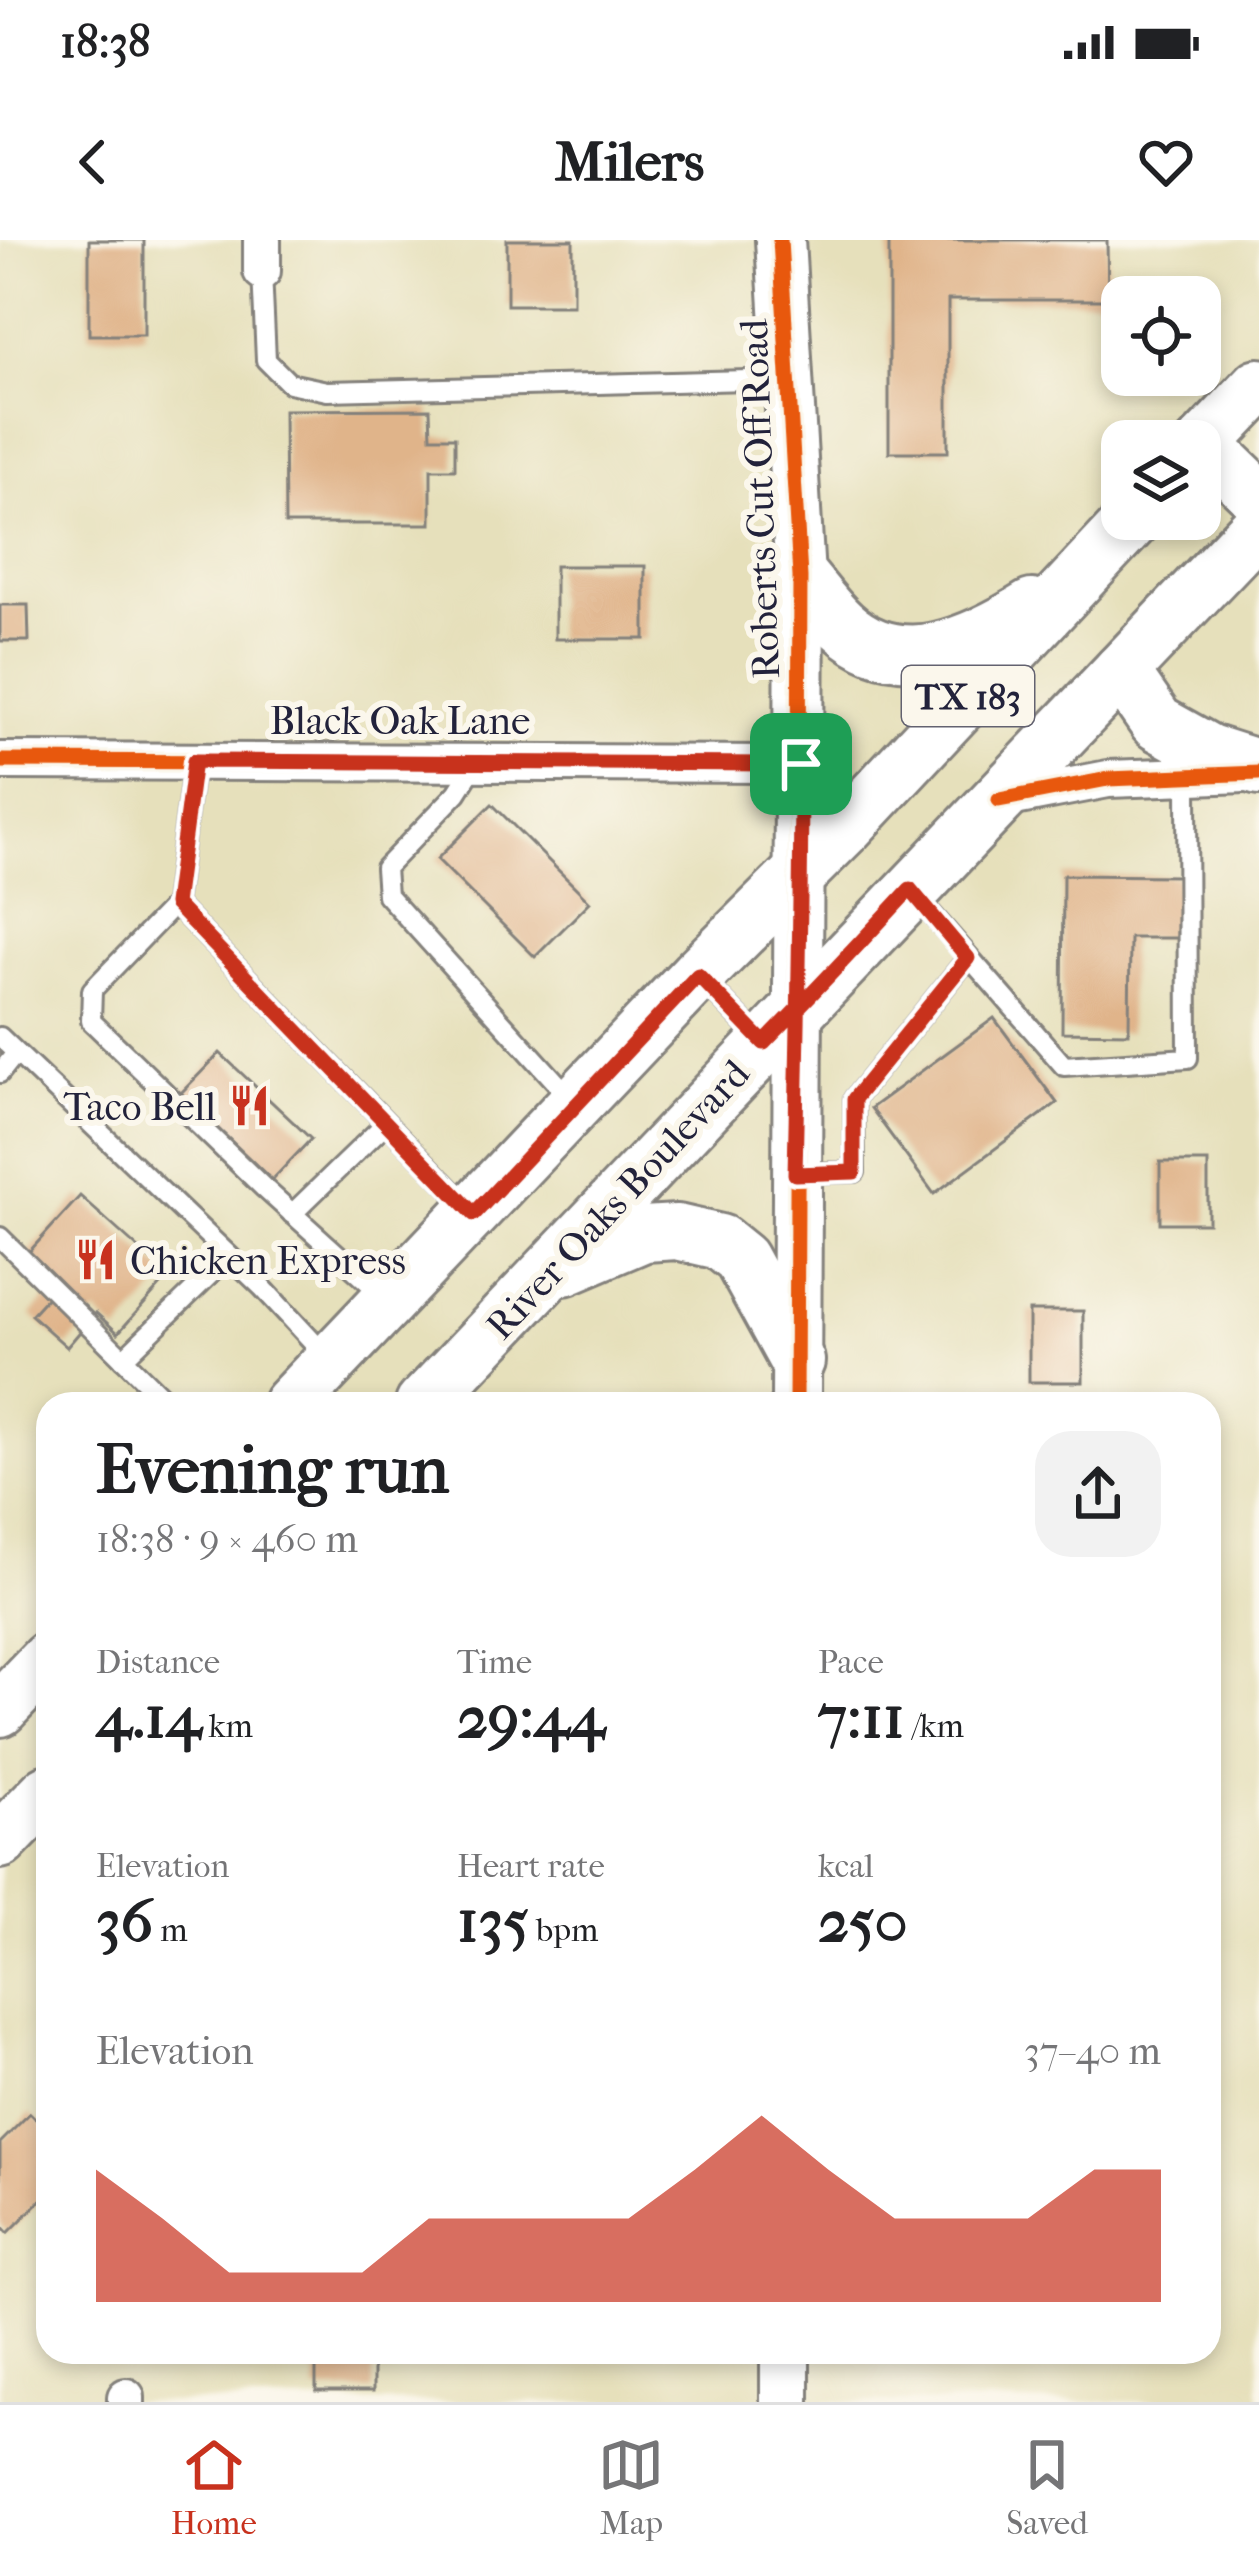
<!DOCTYPE html>
<meta charset="utf-8">
<style>
body{margin:0;font-family:"IM FELL French Canon",serif;background:#f2f2f2;color:#202124;height:100vh;display:flex;flex-direction:column;font-size:45px;white-space:nowrap}
*{box-sizing:border-box;margin:0}
p{font-size:39px;color:#757577}
.icon{flex:none;width:66px;height:66px;fill:none;stroke:currentColor;stroke-width:2;stroke-linecap:round;stroke-linejoin:round}
.map{position:relative;flex:1;overflow:hidden}
.side{position:absolute;left:36px;top:1152px;width:1185px;height:972px;display:flex;flex-direction:column;background:#fff;border-radius:36px;box-shadow:0 6px 18px #0003}
.side>*{flex:none}
.controls{position:absolute;left:1101px;top:36px;display:grid;gap:24px}
.controls a{display:grid;place-items:center;width:120px;height:120px;border-radius:24px;background:#fff;box-shadow:0 6px 18px #0003;font-size:60px}
.pin{position:absolute;display:grid;place-items:center;width:102px;height:102px;color:#fff;margin:-51px;border-radius:24px;box-shadow:0 6px 18px #0006}
.round{display:grid;place-items:center;flex:none;width:126px;height:126px;border-radius:36px;background:#f2f2f2}
.headline{display:flex;align-items:center;justify-content:space-between;height:204px;padding:0 60px}
h1{font-size:66px;font-weight:700;line-height:90px}
.figures{display:grid;grid-template-columns:repeat(3,1fr);gap:18px;height:204px;padding:12px 60px}
.figures div{display:grid;align-content:center}
.figures b{font-size:60px;font-weight:700}
.figures small{font-size:33px;font-weight:400}
.figures p{font-size:33px}
.chart{height:336px;padding:24px 60px}
.chart p{display:flex;justify-content:space-between}
.chart svg{width:100%;height:216px;margin-top:12px;fill:#c8321e;opacity:.7}
.status{display:flex;justify-content:space-between;align-items:center;height:84px;padding:0 60px;background:#fff;direction:ltr}
.status svg{height:33px;fill:currentColor}
header{display:flex;justify-content:space-between;align-items:center;height:156px;padding:0 60px;background:#fff;font-size:54px;font-weight:700}
.dock{display:flex;justify-content:space-around;align-items:center;height:168px;border-top:3px solid #e0e0e0;background:#fff;font-size:33px;color:#757577}
.dock a{display:grid;justify-items:center;gap:6px}
.dock .active{color:#c8321e}
.map>svg:first-child{display:block}
</style>
<div class="status"><b>18:38</b><svg viewBox="0 0 49 12"><path d="M0 12V9h3v3zM5 12V6h3v6zM10 12V3h3v9zM15 12V0h3v12zM26 1h20v11H26zM47 4h2v5h-2z"/></svg></div>
<header><svg class="icon" aria-label="back" viewBox="0 0 24 24"><path d="M15 5l-7 7 7 7"/></svg>Milers<svg class="icon" aria-label="heart" viewBox="0 0 24 24"><path d="M12 20l-8-8c-3-5 5-10 8-4 3-6 11-1 8 4z"/></svg></header>
<div class="map">
<svg width="1259" height="2162" viewBox="0 0 1259 2162">
<rect width="100%" height="100%" fill="#fbf7ec"/>
<filter id="ink" filterUnits="userSpaceOnUse"><feTurbulence type="fractalNoise" baseFrequency=".00833" numOctaves="2"/><feDisplacementMap in="SourceGraphic" scale="24" xChannelSelector="R" yChannelSelector="G"/><feConvolveMatrix kernelMatrix="1 2 1 2 8 2 1 2 1" color-interpolation-filters="sRGB"/></filter>
<filter id="wash" filterUnits="userSpaceOnUse"><feTurbulence type="fractalNoise" baseFrequency=".004" numOctaves="4" result="noise"/><feDisplacementMap in="SourceGraphic" scale="48" xChannelSelector="R" yChannelSelector="G"/><feGaussianBlur stdDeviation="2.7" result="paint"/><feColorMatrix in="noise" values="0 0 0 0 0 0 0 0 0 0 0 0 0 0 0 0 0 1.4 0 .05"/><feComposite in="paint" operator="in"/></filter>
<g filter="url(#wash)">
<rect width="100%" height="100%" fill="#e6e0bb"/>
<g id="blocks">
<g fill="#e0b48a">
<rect x="89" y="0" width="55" height="95"/>
<rect x="507" y="0" width="66" height="65"/>
<path d="M 889,0 L 1107,0 L 1108,60 L 948,60 L 948,212 L 889,212 Z"/>
<path d="M 430,169 L 431,197 L 455,197 L 455,229 L 431,229 L 431,284 L 285,284 L 284,170 Z"/>
<rect x="555" y="326" width="90" height="73"/>
<path d="M 0,365 L 28,365 L 29,401 L 0,401 Z"/>
<path d="M 492,564 L 590,662 L 535,717 L 437,619 Z"/>
<path d="M 1063,635 L 1178,636 L 1177,698 L 1130,698 L 1129,793 L 1062,792 Z"/>
<path d="M 994,778 L 1057,863 L 934,954 L 871,868 Z"/>
<path d="M 220,813 L 311,899 L 272,940 L 181,853 Z"/>
<rect x="1160" y="922" width="48" height="61"/>
<path d="M 80,956 L 169,1036 L 118,1093 L 96,1073 L 67,1107 L 31,1075 L 60,1043 L 28,1013 Z"/>
<rect x="1029" y="1071" width="54" height="71"/>
<path d="M 30,1873 L 48,1891 L 48,1953 L 8,1993 L 0,1984 L 0,1903 Z"/>
<rect x="316" y="2117" width="57" height="34"/>
</g>
</g>
</g>
<g filter="url(#ink)">
<use href="#blocks" fill-opacity="0" stroke="#84817b" stroke-width="3"/>
<g fill="none" stroke-linecap="round" stroke-linejoin="round">
<defs>
<g id="lane">
<path d="M 262,31 L 266,120 L 289,143 L 327,151 L 788,139"/>
<path d="M 194,521 L 175,664 L 471,970"/>
<path d="M 476,523 L 457,553 L 385,628 L 387,655 L 573,861"/>
<path d="M 916,656 L 1064,826 L 1188,818 L 1187,536"/>
<path d="M 175,664 L 92,750 L 91,781 L 264,948 L 386,1058"/>
<path d="M 701,738 L 761,800"/>
<path d="M 0,797 L 262,1047 L 327,1117"/>
<path d="M 0,833 L 16,813"/>
<path d="M 800,933 L 855,932 L 854,859 L 968,718"/>
<path d="M 292,974 L 386,883"/>
<path d="M 0,997 L 169,1164"/>
<path d="M 123,1119 L 229,1016"/>
</g>
<g id="street">
<path d="M 262,0 L 262,31"/>
<path d="M 0,521 L 801,524"/>
<path d="M 999,560 L 1108,539 L 1246,534"/>
<path d="M 126,2157 L 126,2162"/>
</g>
<g id="secondary">
<path d="M 780,0 L 800,337 L 796,1164"/>
<path d="M 785,2162 L 785,2112"/>
</g>
<g id="primary">
<path d="M 1204,204 L 1259,257"/>
<path d="M 1200,208 L 1259,146"/>
<path d="M 800,337 C 814,353 827,372 843,386 C 901,439 976,402 1032,367"/>
<path d="M 1121,431 L 1157,483 L 1209,512 L 1259,528"/>
<path d="M 564,1028 L 644,994 L 677,992 L 720,1002 L 741,1019 L 797,1121"/>
<path d="M 290,1164 L 697,735 L 846,587 L 1134,279"/>
<path d="M 423,1164 L 1259,286"/>
<path d="M 0,1469 L 48,1419"/>
<path d="M 0,1601 L 48,1552"/>
</g>
</defs>
<use href="#lane" stroke="#84817b" stroke-width="24"/>
<use href="#street" stroke="#84817b" stroke-width="42"/>
<use href="#secondary" stroke="#84817b" stroke-width="54"/>
<use href="#primary" stroke="#84817b" stroke-width="60"/>
<use href="#lane" stroke="#fff" stroke-width="18"/>
<use href="#street" stroke="#fff" stroke-width="36"/>
<use href="#secondary" stroke="#fff" stroke-width="48"/>
<use href="#primary" stroke="#fff" stroke-width="54"/>
<defs>
<g id="cycleway">
<path d="M 780,0 L 800,337 L 796,1164"/>
<path d="M 0,521 L 801,524"/>
<path d="M 999,560 L 1108,539 L 1259,533"/>
</g>
</defs>
<use href="#cycleway" stroke="#fbf7ec" stroke-width="22"/>
<use href="#cycleway" stroke="#e8590c" stroke-width="15"/>
</g>
</g>
<g fill="none" stroke-linecap="round" stroke-linejoin="round" filter="url(#ink)">
<defs>
<path id="route" d="M 801,524 L 194,521 L 175,664 L 474,974 L 698,735 L 764,803 C 814,752 862,701 910,649 L 968,718 L 854,859 L 854,932 L 795,934 C 798,797 801,661 801,524"/>
</defs>
<use href="#route" stroke="#fff" stroke-width="24"/>
<use href="#route" stroke="#c8321e" stroke-width="15"/>
</g>
<defs>
<symbol id="restaurant-bare" viewBox="-9 -9 18 18"><path d="M-5-6h1v4h1v-4h1v4h1v-4h1v5L-1.5 .5V6h-2V.5L-5-1ZM5-6V6H3V1.5H1.5Q1.5-4 5-6Z" fill="#c8321e" stroke="#fbf7ec" stroke-width="2.5" paint-order="stroke"/></symbol>
</defs>
<g fill-rule="evenodd">
<use href="#restaurant-bare" x="220" y="836" width="59" height="59"/>
<use href="#restaurant-bare" x="66" y="990" width="59" height="59"/>
</g>
<g text-anchor="middle" stroke-width="12" stroke-linejoin="round" paint-order="stroke">
<rect fill="#fbf7ec" stroke="#636270" stroke-width="3" x="902" y="426" width="132" height="60" rx="9"/>
<g font-size="36" font-weight="bold" fill="#22223b">
<text x="968" y="469">TX 183</text>
</g>
<g font-size="39" fill="#22223b" stroke="#fbf7ec">
<text transform="translate(759 259) rotate(-92)" y="14">Roberts Cut Off Road</text>
<text x="400" y="494">Black Oak Lane</text>
<text transform="translate(617 959) rotate(-47)" y="14">River Oaks Boulevard</text>
</g>
<g font-size="39" fill="#22223b" stroke="#fbf7ec" text-anchor="end">
<text x="216" y="880">Taco Bell</text>
<text x="130" y="1034" text-anchor="start">Chicken Express</text>
</g>
</g>
</svg>
<div class="controls">
<a><svg class="icon" aria-label="locate" viewBox="0 0 24 24"><circle cx="12" cy="12" r="6"/><path d="M12 2v4M12 18v4M2 12h4M18 12h4"/></svg></a>
<a><svg class="icon" aria-label="layers" viewBox="0 0 24 24"><path d="M12 4l9 5-9 5-9-5zM3 14l9 5 9-5"/></svg></a>
</div>
<div class="pin" style="left:801px;top:524px;background:#1e9e55"><svg class="icon" aria-label="arrive" viewBox="0 0 24 24"><path d="M6 21V4h12l-3 4 3 4H6"/></svg></div>
<section class="side">
<div class="headline"><div><h1>Evening run</h1><p>18:38 · 9 × 460 m</p></div><a class="round"><svg class="icon" aria-label="share" viewBox="0 0 24 24"><path d="M12 15V3M7 8l5-5 5 5M5 13v7h14v-7"/></svg></a></div>
<div class="figures">
<div><p>Distance</p><b>4.14<small> km</small></b></div>
<div><p>Time</p><b>29:44</b></div>
<div><p>Pace</p><b>7:11<small> /km</small></b></div>
</div>
<div class="figures">
<div><p>Elevation</p><b>36<small> m</small></b></div>
<div><p>Heart rate</p><b>135<small> bpm</small></b></div>
<div><p>kcal</p><b>250</b></div>
</div>
<div class="chart"><p><span>Elevation</span>37–40 m</p>
<svg viewBox="0 0 160 44" preserveAspectRatio="none"><path d="M0 44V17L10 27L20 38L30 38L40 38L50 27L60 27L70 27L80 27L90 17L100 6L110 17L120 27L130 27L140 27L150 17L160 17V44z"/></svg>
</div>
</section>
</div>
<nav class="dock">
<a class="active"><svg class="icon" aria-label="home" viewBox="0 0 24 24"><path d="M3 11l9-7 9 7M6 9v11h12V9"/></svg>Home</a>
<a><svg class="icon" aria-label="map" viewBox="0 0 24 24"><path d="M3 6l6-2 6 2 6-2v14l-6 2-6-2-6 2zM9 4v14M15 6v14"/></svg>Map</a>
<a><svg class="icon" aria-label="saved" viewBox="0 0 24 24"><path d="M7 4h10v16l-5-4-5 4z"/></svg>Saved</a>
</nav>
